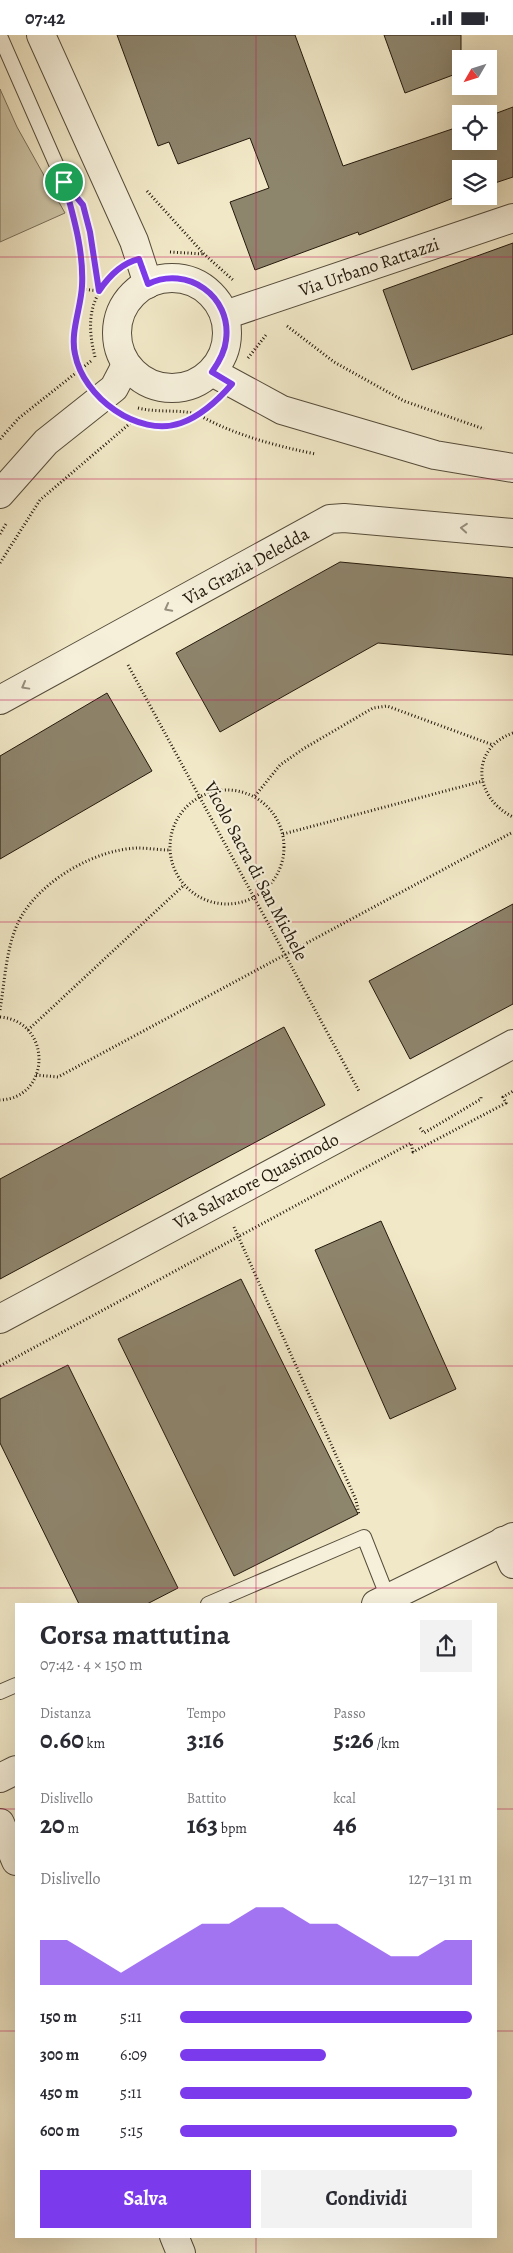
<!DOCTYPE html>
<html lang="it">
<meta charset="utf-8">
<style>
body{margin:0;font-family:Alegreya,serif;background:#f2f2f3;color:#2b2b33;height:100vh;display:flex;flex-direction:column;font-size:19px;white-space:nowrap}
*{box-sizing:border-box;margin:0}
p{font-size:16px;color:#7c7c81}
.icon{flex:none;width:28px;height:28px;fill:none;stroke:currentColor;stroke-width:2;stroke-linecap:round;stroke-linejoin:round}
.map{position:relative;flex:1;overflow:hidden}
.drawer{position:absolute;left:15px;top:1568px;width:482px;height:635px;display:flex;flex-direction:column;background:#fff;border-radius:0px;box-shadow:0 5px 20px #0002}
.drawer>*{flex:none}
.needle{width:32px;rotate:231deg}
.buttons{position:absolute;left:452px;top:15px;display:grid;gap:10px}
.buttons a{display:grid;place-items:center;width:45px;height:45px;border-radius:0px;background:#fff;box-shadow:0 5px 20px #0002;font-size:25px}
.pin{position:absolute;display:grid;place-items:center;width:42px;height:42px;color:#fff;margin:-21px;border:2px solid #fff;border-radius:50%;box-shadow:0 1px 5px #0007}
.round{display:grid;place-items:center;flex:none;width:52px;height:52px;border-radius:0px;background:#f2f2f3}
.overview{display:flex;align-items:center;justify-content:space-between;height:85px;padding:0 25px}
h1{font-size:28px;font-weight:700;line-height:38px}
.metrics{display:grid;grid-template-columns:repeat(3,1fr);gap:8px;height:85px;padding:5px 25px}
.metrics div{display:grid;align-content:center}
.metrics b{font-size:25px;font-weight:700}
.metrics small{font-size:14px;font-weight:400}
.metrics p{font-size:14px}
.chart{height:140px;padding:10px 25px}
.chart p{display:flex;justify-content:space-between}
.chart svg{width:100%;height:90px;margin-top:5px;fill:#7c3aed;opacity:.7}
.cta{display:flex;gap:10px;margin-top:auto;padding:10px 25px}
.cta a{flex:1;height:58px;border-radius:0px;background:#7c3aed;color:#fff;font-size:20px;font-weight:700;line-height:58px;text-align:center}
.cta a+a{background:#f2f2f3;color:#2b2b33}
ul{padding:0 25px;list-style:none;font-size:16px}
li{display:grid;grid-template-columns:80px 60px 1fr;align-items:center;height:38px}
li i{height:12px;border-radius:6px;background:#7c3aed}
.status{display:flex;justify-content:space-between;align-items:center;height:35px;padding:0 25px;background:#fff;direction:ltr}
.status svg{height:14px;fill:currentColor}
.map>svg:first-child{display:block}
</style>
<div class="status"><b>07:42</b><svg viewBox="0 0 49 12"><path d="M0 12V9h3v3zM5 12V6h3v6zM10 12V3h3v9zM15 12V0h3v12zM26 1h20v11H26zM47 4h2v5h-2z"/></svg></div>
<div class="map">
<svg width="513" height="2218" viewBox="0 0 513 2218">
<rect width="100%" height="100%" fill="#f1e8c7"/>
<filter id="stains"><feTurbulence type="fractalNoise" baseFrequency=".004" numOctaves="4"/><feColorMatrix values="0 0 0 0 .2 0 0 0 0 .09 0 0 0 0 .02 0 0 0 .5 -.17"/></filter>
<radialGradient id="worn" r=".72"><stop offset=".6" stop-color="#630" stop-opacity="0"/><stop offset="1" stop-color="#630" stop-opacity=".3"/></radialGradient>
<path fill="#cec5a7" stroke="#786f5a" d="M 0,54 L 17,92 L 65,178 L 0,207 Z"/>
<g fill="#8e856d" stroke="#23190c">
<path d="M 117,0 L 295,0 L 343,131 L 461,91 L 461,106 L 489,106 L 489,81 L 513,72 L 513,142 L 489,150 L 489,134 L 461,134 L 461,160 L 359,200 L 358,197 L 255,235 L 230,167 L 269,153 L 250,103 L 178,129 L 169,107 L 158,111 Z"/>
<path d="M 384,0 L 461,0 L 461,37 L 405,58 Z"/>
<path d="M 513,208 L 513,299 L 412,335 L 383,255 Z"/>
<path d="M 340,527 L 513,543 L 513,620 L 378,608 L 220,697 L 176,618 Z"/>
<path d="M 107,658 L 152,736 L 0,824 L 0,721 Z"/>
<path d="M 513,869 L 513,969 L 410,1024 L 369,946 Z"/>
<path d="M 284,992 L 325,1070 L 0,1244 L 0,1144 Z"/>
<path d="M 381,1186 L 456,1354 L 390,1384 L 315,1215 Z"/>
<path d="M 241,1244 L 358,1479 L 234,1541 L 118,1304 Z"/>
<path d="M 68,1330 L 178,1553 L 147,1569 L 79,1569 L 0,1408 L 0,1364 Z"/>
</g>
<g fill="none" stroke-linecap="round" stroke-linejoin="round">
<defs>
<g id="service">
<path d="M 0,1 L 64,147"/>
<path d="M 208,1569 L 364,1502 L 388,1563"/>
<path d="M 0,1657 L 16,1650"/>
</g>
<g id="minor">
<path d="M 225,280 L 513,183"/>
<path d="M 0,459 L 46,407 L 114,353 L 126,330"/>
<path d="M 0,665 L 330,484 L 344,483 L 513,498"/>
<path d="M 0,1284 L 513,1009"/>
<path d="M 503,1506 L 513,1529"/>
<path d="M 376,1569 L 513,1502"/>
<path d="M 0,1743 L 16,1735"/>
<path d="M 0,1788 L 16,1826"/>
<path d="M 174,2201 L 181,2218"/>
</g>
<g id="tertiary">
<path d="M 41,0 L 134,206 L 148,249"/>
<circle cx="172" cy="298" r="55"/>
<path d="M 212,337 L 282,375 L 435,420 L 513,433"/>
</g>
</defs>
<use href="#service" stroke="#564d3b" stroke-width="16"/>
<use href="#minor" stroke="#564d3b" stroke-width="30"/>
<use href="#tertiary" stroke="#564d3b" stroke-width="30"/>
<g stroke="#23190c" stroke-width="3" stroke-dasharray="1 2.5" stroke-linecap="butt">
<path d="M 147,156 L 204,219 L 233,245"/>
<path d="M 70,171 C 78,195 83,225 82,251 C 80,285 67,304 82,339"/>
<path d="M 170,217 L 204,219"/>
<path d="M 82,254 L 99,256 L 87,182"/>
<path d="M 287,291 L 334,327 L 404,366 L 484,394"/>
<path d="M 95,322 C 87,290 88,264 113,240"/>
<path d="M 248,323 L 266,300"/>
<path d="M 138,373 C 158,378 177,374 197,379 L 208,371"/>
<path d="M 127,383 C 158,391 168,395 197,379 C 234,400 273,410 315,419"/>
<path d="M 0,404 L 19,383 L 91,326"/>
<path d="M 0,499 L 6,489"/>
<path d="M 0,528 L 40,465 L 134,385"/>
<path d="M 128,630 L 359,1056"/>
<path d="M 513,698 C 469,714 474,763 513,782"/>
<circle cx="227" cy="812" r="57"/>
<path d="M 255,761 L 280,730 L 303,714 L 373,673 L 387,671 L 493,710"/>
<path d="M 283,799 L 483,746"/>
<path d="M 0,975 C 5,945 6,909 21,882 C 42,845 96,814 138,813 C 148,813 159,815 169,815"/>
<path d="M 0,982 C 52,986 52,1063 0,1065"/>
<path d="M 28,995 L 184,850"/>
<path d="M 36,1040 L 58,1042 L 513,797"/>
<path d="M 420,1093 L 424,1098 L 481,1064 L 481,1061"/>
<path d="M 234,1192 L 356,1465 L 359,1480"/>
<path d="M 0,1331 L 411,1108 L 413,1117 L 506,1068 L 503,1062 L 513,1056"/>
</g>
<use href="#service" stroke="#f6f0db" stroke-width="14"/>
<use href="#minor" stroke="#f6f0db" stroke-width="28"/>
<use href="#tertiary" stroke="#f6f0db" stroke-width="28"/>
</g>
<defs><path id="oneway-chevron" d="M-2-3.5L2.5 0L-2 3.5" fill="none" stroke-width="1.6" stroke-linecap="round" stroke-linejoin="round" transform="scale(1.25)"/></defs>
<g stroke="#978f7e">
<use href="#oneway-chevron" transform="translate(464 493) rotate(-175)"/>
<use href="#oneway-chevron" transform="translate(168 573) rotate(152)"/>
<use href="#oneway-chevron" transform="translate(25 651) rotate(151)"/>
</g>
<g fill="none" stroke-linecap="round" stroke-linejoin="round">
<defs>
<path id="route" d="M 64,147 L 83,170 L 90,197 L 99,256 C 109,241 122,228 139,224 L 148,249 C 187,230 232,261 226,305 C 225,317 219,327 212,337 L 232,349 C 219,364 201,381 181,388 C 138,403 83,362 75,319 C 70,297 81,273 82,251 C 84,216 73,180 64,147 Z"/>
</defs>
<use href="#route" stroke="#fff" stroke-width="10"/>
<use href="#route" stroke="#7c3aed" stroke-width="6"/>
</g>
<path fill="none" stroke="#c2185b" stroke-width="1" stroke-opacity="0.55" d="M 256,0 L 256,1569M 0,222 L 513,222M 0,444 L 513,444M 0,665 L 513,665M 0,887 L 513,887M 0,1109 L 513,1109M 0,1331 L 513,1331M 0,1553 L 513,1553M 0,1774 L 16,1774M 496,1774 L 513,1774M 0,1996 L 16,1996M 496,1996 L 513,1996M 256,2201 L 256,2218"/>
<g text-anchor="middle" stroke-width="4.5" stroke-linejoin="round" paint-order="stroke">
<g font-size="18" fill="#23190c" stroke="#f6f0db">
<text transform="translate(369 232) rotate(-19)" y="6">Via Urbano Rattazzi</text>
<text transform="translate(246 531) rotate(-29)" y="6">Via Grazia Deledda</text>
<text transform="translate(256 836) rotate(62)" y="6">Vicolo Sacra di San Michele</text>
<text transform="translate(256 1146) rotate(-28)" y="6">Via Salvatore Quasimodo</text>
</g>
</g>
<rect width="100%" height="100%" filter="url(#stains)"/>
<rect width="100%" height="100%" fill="url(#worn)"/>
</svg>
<div class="buttons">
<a><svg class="needle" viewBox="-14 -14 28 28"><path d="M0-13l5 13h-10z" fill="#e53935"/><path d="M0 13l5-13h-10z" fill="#7c7c81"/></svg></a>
<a><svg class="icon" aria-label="locate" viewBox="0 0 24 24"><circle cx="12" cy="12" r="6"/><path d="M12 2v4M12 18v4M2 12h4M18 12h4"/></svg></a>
<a><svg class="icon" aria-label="layers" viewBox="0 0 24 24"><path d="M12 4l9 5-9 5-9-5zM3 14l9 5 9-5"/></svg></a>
</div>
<div class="pin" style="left:64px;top:147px;background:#1e9e55"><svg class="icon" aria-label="arrive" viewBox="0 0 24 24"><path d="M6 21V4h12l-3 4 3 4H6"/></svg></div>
<section class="drawer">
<div class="overview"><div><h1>Corsa mattutina</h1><p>07:42 · 4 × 150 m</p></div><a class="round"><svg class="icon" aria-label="share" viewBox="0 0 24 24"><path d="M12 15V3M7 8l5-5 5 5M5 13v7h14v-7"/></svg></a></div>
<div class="metrics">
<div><p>Distanza</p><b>0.60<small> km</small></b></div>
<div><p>Tempo</p><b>3:16</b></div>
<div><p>Passo</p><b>5:26<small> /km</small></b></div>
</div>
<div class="metrics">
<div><p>Dislivello</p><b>20<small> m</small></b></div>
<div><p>Battito</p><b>163<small> bpm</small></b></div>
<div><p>kcal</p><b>46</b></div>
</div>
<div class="chart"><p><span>Dislivello</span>127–131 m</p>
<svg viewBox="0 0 160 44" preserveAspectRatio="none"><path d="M0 44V22L10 22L20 30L30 38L40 30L50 22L60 14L70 14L80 6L90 6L100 14L110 14L120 22L130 30L140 30L150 22L160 22V44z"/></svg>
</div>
<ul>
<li><b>150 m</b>5:11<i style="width:100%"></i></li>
<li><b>300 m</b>6:09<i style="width:50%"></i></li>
<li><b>450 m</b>5:11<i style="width:100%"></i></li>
<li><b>600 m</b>5:15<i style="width:95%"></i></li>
</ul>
<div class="cta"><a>Salva</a><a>Condividi</a></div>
</section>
</div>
